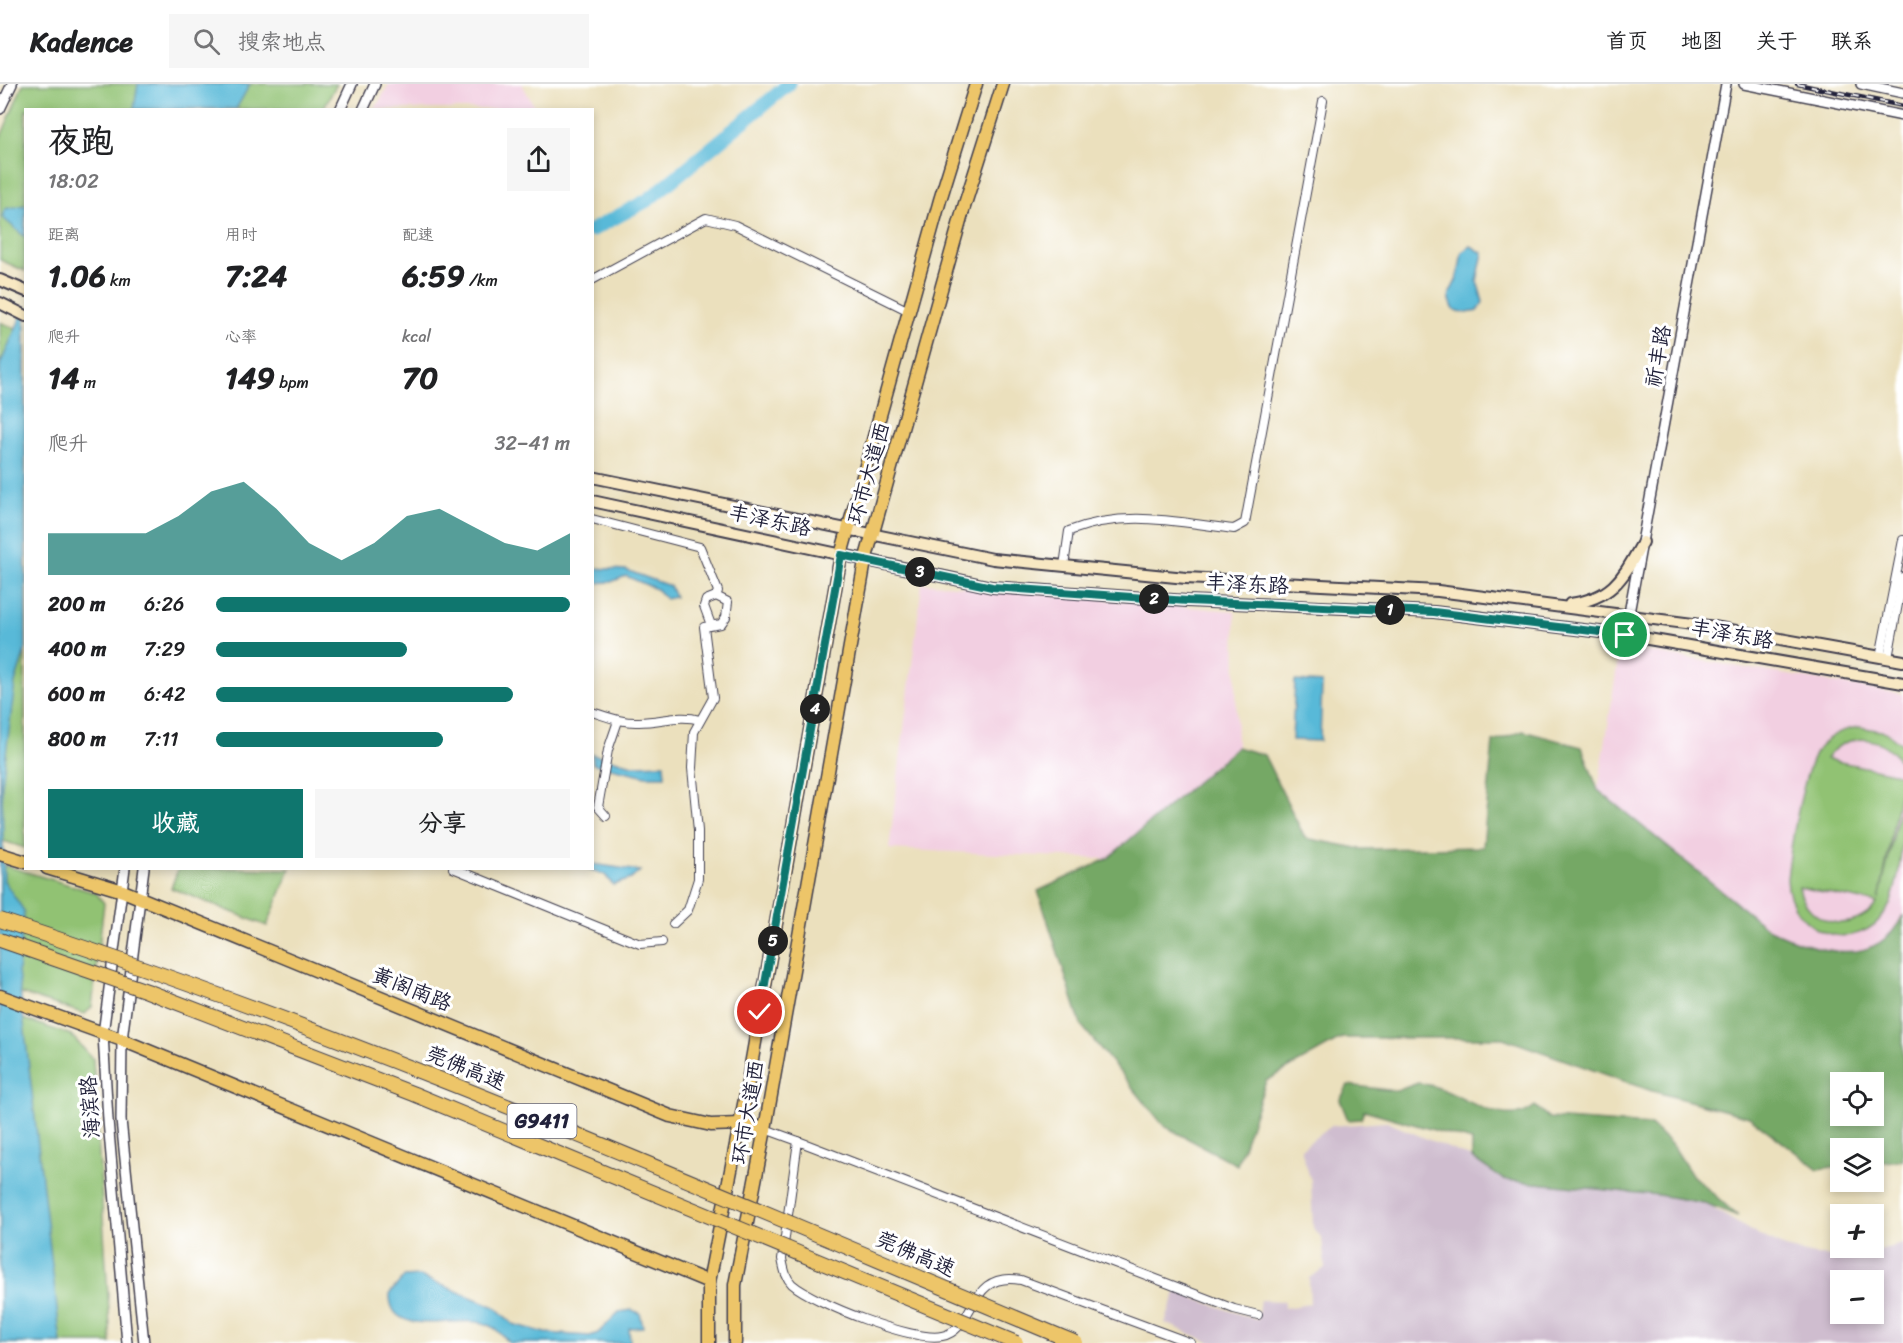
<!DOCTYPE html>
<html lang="zh">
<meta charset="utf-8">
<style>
body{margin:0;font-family:Sriracha,"LXGW WenKai TC",sans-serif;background:#f6f6f6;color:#202124;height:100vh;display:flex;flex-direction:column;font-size:22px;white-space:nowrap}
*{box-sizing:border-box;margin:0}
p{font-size:20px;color:#757577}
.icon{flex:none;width:33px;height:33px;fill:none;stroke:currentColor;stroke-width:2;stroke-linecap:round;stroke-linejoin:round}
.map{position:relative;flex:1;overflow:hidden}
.side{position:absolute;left:24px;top:24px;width:570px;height:762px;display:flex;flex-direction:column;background:#fff;border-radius:0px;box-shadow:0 3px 9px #0003}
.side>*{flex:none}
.fabs{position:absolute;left:1830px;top:988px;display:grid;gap:12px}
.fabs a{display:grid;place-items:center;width:54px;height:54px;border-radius:0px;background:#fff;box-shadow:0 3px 9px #0003;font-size:30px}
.pin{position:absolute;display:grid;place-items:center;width:51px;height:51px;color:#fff;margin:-26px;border:3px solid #fff;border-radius:50%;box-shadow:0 2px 6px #0007}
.km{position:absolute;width:30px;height:30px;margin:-15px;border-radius:50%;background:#222;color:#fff;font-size:16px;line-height:30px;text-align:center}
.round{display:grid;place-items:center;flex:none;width:63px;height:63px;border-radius:0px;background:#f6f6f6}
.head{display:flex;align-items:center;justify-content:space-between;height:102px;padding:0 24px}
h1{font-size:33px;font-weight:700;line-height:45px}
.figures{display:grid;grid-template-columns:repeat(3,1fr);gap:9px;height:102px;padding:6px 24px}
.figures div{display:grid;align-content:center}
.figures b{font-size:30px;font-weight:700}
.figures small{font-size:16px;font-weight:400}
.figures p{font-size:16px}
.chart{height:168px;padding:12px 24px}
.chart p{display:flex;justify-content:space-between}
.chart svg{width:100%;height:108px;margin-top:6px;fill:#0f766e;opacity:.7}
.button{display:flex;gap:12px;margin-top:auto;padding:12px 24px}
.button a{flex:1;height:69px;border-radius:0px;background:#0f766e;color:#fff;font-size:24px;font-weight:700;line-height:69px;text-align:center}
.button a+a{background:#f6f6f6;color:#202124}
ul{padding:0 24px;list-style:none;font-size:20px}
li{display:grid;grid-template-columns:96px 72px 1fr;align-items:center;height:45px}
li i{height:15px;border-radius:8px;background:#0f766e}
header{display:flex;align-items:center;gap:36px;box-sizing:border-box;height:84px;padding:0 30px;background:#fff;border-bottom:2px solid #e0e0e0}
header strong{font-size:28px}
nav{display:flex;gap:33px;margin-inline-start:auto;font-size:21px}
.search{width:420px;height:54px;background:#f6f6f6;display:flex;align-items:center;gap:15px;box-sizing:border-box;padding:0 21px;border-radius:0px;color:#757577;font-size:22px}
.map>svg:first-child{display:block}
</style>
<header>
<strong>Kadence</strong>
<div class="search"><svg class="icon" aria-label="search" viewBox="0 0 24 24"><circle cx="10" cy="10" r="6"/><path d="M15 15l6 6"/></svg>搜索地点</div>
<nav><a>首页</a><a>地图</a><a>关于</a><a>联系</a></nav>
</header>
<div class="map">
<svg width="1903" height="1259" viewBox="0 0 1903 1259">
<rect width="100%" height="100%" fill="#fff"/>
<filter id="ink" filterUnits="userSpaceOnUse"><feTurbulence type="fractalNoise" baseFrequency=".0167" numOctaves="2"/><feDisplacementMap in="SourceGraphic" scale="12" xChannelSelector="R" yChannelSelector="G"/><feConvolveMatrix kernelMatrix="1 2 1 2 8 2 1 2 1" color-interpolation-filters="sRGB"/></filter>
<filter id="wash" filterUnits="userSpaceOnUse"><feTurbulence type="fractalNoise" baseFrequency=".008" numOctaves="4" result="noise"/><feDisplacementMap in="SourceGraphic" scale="24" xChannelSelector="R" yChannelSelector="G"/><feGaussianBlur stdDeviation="1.35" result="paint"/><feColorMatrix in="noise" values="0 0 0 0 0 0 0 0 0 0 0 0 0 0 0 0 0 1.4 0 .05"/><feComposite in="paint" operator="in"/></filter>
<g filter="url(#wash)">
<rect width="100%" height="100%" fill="#ebe0bd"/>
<g fill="#f2cfe1">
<path d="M 389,0 L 522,0 L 536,25 L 375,25 Z"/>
<path d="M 922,499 L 1235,527 L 1237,663 L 1107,775 L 889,765 Z"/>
<path d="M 1620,563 L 1903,610 L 1903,831 L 1894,849 L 1878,861 L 1854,868 L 1825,867 L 1784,852 L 1767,844 L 1598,706 Z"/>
</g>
<path fill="#cfbdcf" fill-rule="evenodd" d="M 1387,1038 L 1472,1074 L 1504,1096 L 1658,1111 L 1704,1119 L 1749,1146 L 1789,1165 L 1814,1171 L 1854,1172 L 1903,1160 L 1903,1259 L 1212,1259 L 1165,1239 L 1176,1208 L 1257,1236 L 1260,1216 L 1284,1217 L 1284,1224 L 1310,1220 L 1309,1194 L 1325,1184 L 1322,1154 L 1313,1144 L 1311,1097 L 1301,1065 L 1330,1042 ZM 1840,1197 L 1874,1197 L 1874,1230 L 1840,1230 Z"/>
<g fill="#91c273" stroke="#5a7257" stroke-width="1.5" fill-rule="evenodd">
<path d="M 23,0 L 337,0 L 323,25 L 26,26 L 25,187 L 0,176 L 0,55 Z"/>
<path d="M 0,238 L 25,249 L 25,764 L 0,756 Z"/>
<path d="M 1860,643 L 1886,648 L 1903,661 L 1903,685 C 1890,651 1847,644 1826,675 L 1903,691 L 1879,816 L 1903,709 C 1903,744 1903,795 1887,826 C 1857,874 1789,850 1787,795 C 1790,767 1803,684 1819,664 C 1829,651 1844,645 1860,643 ZM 1799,803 L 1877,819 C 1855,852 1806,842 1799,803 Z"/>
<path d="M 0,780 L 96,809 L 104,819 L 92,923 L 85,930 L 0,903 Z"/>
<path d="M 178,785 L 178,784 L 290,785 L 267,842 L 171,804 Z"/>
<path d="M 0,927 L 71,951 L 93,975 L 111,1259 L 0,1259 Z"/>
</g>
<g fill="#74a865" stroke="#4b6550" stroke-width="1.5" fill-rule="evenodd">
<path d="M 1523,647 L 1582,663 L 1598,706 L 1767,844 C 1812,866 1875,889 1903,831 L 1903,1076 L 1874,1079 L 1874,1065 L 1840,1065 L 1840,1082 L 1818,1085 L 1749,1033 L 1652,1007 L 1503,954 L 1342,954 L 1266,997 L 1237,1081 L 1164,1042 L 1081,941 L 1038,807 L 1107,775 L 1237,663 L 1264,671 L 1305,754 L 1362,765 L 1483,763 L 1493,658 ZM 1840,999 L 1874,999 L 1874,1032 L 1840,1032 Z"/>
<path d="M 1418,999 C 1452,1002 1482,1034 1518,1030 C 1524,1030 1531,1025 1535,1022 L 1549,1034 L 1651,1041 L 1674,1063 L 1691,1090 L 1738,1132 L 1704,1119 L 1658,1111 L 1504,1096 L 1472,1074 L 1472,1057 L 1364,1026 L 1361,1035 L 1348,1036 L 1340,1016 L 1348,1001 L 1396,1007 Z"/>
</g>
<g fill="#59b9d8" stroke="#3e6e8a" stroke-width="1.5">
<path d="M 138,0 L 250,0 L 236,25 L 134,25 Z"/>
<path d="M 25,121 L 26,121 L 25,153 L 2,133 L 5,125 Z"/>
<path d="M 1471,162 L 1483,169 L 1477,197 L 1483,218 L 1478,227 L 1467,229 L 1454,226 C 1445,207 1451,210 1457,194 C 1460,186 1460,176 1462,168 Z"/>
<path d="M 25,223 L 26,564 L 15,599 L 2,701 L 4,797 L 24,827 L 18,888 L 61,1259 L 0,1259 L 0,281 Z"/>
<path d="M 593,484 L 626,486 L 670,502 L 675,513 L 666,515 L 656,505 L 626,492 L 611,498 L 593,499 Z"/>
<path d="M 1295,597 L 1322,599 L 1320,657 L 1292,656 Z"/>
<path d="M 592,670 L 633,681 L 664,680 L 665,692 L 646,692 L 593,680 Z"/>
<path d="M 593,780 L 640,787 L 631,795 L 613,801 L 605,791 L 589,785 L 592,784 Z"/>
<path d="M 420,1192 L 495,1223 L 513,1240 L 546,1249 L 590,1252 L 598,1249 L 619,1228 L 632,1226 L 640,1229 L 643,1243 L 629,1244 L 630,1259 L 510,1259 C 504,1254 497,1244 489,1241 C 459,1228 388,1259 390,1209 L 404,1193 Z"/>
</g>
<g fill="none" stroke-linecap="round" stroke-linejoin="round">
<path stroke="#59b9d8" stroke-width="14" d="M 592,146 L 648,116 L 789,0"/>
</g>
</g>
<g filter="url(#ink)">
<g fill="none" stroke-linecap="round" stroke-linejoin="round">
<defs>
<g id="minor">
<path d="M 592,196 L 706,134 L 735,141 L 909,227"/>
<path d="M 592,435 L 700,463 L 718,507 L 716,512"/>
<path d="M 1064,482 L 1069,447 C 1126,425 1175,438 1234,445 L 1245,439 L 1323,17"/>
<path d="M 1880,573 L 1903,456"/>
<path d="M 1888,574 L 1903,493"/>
<path d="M 592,628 C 608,633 623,639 639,638 C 661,638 679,630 700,636"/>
<path d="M 606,732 L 598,723 L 608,666 L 618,637"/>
<path d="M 453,784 L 640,860 L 662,858"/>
<path d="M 673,840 L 688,826 L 698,795 L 698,747 L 692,684 L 694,648 L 713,614 L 704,543 L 721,540 L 726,533 L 728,518 L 716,512 L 706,516 L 704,522 L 711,541"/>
<path d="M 765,1045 L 798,1057 L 782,1175 C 784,1184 785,1193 792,1200 C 814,1219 913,1258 942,1252 C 976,1246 967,1186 1021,1196 L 1191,1259"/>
<path d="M 798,1057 L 1234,1225 L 1258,1231"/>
</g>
<g id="tertiary">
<path d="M 1744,0 L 1903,32"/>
<path d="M 1861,0 L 1903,9"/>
<path d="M 0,25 L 12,0"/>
<path d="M 340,26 L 352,0"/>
<path d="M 363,26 L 375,0"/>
<path d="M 1625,551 L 1726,0"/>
<path d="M 125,784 L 103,950 L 108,1036 L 127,1259"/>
<path d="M 144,1259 L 121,1036 L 122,956 L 144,784"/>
</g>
<g id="secondary">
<path d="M 0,196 L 26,207"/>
<path d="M 0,219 L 26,232"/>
<path d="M 592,393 L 993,475 L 1186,494 L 1438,507 L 1708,542 L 1903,577"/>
<path d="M 592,417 L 992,503 L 1187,517 L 1434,528 L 1625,551 L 1903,599"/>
<path d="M 1570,520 C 1614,514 1623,493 1643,458"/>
</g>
<g id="primary">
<path d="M 0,770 L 26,778"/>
<path d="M 47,784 L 123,807 L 670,1032 L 711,1041 L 740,1040 L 765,1045"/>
<path d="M 0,912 L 122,956 L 709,1198"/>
<path d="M 709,1259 L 709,1198 L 745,1015 L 841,471 L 940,116 L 976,0"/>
<path d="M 735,1259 L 735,1201 L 765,1045 L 865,477 L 964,123 L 1003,0"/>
</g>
</defs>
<use href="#minor" stroke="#403e4e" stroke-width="10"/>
<use href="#tertiary" stroke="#403e4e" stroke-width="12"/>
<use href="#secondary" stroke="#403e4e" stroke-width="14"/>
<use href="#primary" stroke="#403e4e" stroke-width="15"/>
<use href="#minor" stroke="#fff" stroke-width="8"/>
<use href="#tertiary" stroke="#fff" stroke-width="9"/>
<use href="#secondary" stroke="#f8e8c3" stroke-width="10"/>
<use href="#primary" stroke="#edc569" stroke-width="12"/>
<defs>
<path id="rail" d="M 1797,0 L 1903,22"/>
</defs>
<use href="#rail" stroke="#22223b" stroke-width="4.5"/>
<use href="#rail" stroke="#fff" stroke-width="2" stroke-dasharray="7" stroke-linecap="butt"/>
<defs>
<g id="motorway-bridge">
<path d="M 0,836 C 367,954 720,1111 1076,1259"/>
<path d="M 0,856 L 147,907 L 414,1010 L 1016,1259"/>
</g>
</defs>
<use href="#motorway-bridge" stroke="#403e4e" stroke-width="16" stroke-linecap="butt"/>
<use href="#motorway-bridge" stroke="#edc569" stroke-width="14"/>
</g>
</g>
<g fill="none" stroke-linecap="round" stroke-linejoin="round" filter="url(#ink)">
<defs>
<path id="route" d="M 760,928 L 841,471 L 992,503 L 1188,517 L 1434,528 L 1625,551"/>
</defs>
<use href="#route" stroke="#fff" stroke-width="12"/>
<use href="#route" stroke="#0f766e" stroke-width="8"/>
</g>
<g text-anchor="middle" stroke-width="6" stroke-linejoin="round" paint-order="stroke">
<rect fill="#fff" stroke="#646476" stroke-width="1.5" x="507.5" y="1020" width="69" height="34" rx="4.5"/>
<g font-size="20" font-weight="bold" fill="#22223b">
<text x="542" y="1044">G9411</text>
</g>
<g font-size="21" fill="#22223b" stroke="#fff">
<text transform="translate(1658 272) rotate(-80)" y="7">祈丰路</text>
<text transform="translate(869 389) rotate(-74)" y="7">环市大道西</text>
<text transform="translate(770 436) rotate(12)" y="7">丰泽东路</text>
<text transform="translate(1247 500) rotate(3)" y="7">丰泽东路</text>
<text transform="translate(1732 550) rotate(10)" y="7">丰泽东路</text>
<text transform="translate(412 905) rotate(22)" y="7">黄阁南路</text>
<text transform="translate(466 984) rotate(22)" y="7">莞佛高速</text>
<text transform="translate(90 1023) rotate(-94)" y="7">海滨路</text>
<text transform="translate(748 1028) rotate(-80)" y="7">环市大道西</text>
<text transform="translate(916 1170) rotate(23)" y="7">莞佛高速</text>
</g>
</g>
</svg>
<div class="fabs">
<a><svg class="icon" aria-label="locate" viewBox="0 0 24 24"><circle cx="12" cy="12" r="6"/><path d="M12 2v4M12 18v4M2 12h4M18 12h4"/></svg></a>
<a><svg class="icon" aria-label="layers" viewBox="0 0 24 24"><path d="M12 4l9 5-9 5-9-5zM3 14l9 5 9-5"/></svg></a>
<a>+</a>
<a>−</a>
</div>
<div class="pin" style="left:1625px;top:551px;background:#1e9e55"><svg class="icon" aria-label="arrive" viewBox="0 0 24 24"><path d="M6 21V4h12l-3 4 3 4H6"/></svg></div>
<div class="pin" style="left:760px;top:928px;background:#d93025"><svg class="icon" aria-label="check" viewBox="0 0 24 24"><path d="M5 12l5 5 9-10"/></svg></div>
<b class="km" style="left:1390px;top:526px">1</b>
<b class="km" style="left:1154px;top:515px">2</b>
<b class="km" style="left:920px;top:488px">3</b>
<b class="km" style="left:815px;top:625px">4</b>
<b class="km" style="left:773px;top:857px">5</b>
<section class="side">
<div class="head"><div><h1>夜跑</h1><p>18:02</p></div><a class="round"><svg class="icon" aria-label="share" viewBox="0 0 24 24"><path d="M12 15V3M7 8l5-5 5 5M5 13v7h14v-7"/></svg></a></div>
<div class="figures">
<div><p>距离</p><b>1.06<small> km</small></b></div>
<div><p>用时</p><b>7:24</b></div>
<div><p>配速</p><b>6:59<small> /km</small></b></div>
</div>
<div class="figures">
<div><p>爬升</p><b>14<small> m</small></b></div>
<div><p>心率</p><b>149<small> bpm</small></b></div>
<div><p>kcal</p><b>70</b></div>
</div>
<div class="chart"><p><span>爬升</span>32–41 m</p>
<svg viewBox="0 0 160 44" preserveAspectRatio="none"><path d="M0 44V27L10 27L20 27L30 27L40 20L50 10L60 6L70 17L80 31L90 38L100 31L110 20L120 17L130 24L140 31L150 34L160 27V44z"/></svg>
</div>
<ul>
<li><b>200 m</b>6:26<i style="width:100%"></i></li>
<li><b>400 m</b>7:29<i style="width:54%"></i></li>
<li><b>600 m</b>6:42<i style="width:84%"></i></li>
<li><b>800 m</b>7:11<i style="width:64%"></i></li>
</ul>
<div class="button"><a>收藏</a><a>分享</a></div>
</section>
</div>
